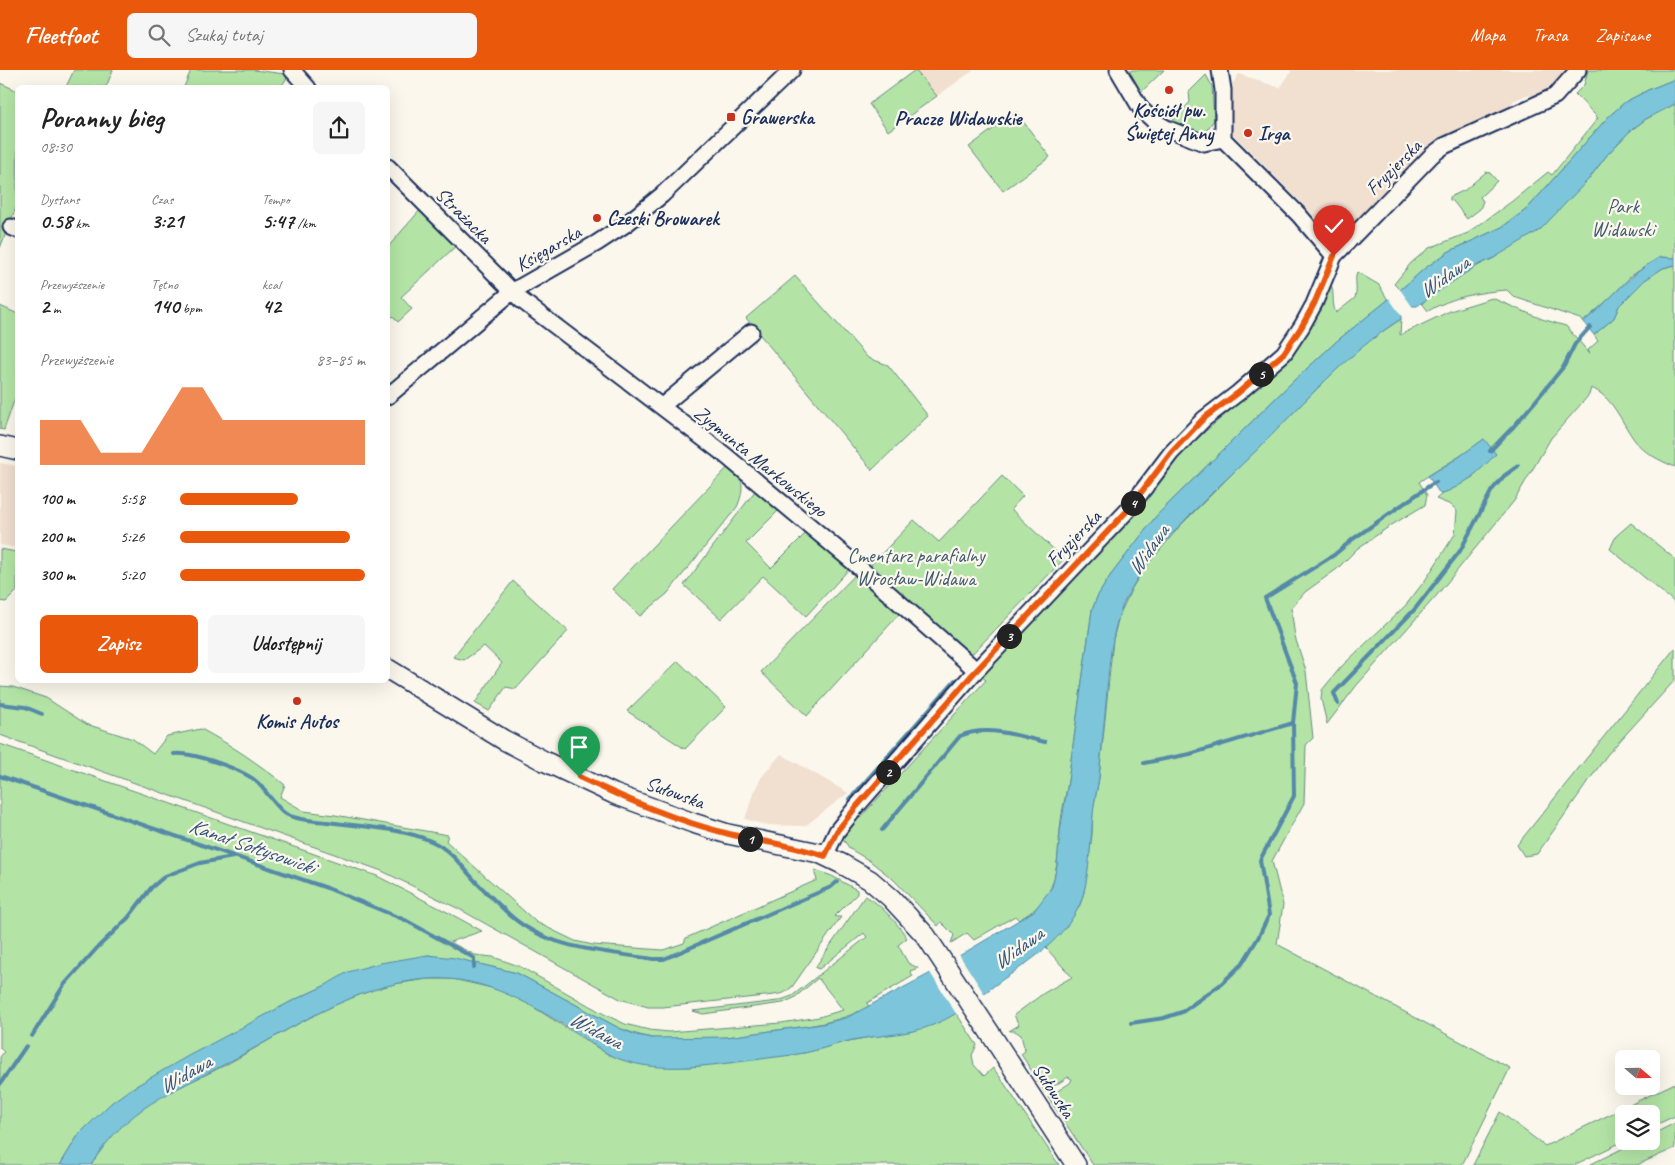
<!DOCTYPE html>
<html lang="pl">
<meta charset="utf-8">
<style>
body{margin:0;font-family:Caveat,sans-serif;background:#f6f6f6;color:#222;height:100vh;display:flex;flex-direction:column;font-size:19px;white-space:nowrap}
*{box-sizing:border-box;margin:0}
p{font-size:16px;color:#767676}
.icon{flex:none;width:28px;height:28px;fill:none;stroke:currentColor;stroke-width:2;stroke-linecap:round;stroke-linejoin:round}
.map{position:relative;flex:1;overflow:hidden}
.details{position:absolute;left:15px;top:15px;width:375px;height:598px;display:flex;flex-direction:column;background:#fff;border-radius:8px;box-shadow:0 5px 20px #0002}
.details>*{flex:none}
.needle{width:32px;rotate:110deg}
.fabs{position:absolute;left:1615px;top:980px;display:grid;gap:10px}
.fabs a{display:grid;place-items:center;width:45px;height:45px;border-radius:8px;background:#fff;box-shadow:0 5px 20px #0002;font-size:25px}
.pin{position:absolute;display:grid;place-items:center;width:42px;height:42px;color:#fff;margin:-51px -21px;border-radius:50% 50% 50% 0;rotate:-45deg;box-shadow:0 0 5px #0007}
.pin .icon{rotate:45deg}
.km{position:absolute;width:25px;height:25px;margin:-12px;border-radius:50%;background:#222;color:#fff;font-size:14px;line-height:25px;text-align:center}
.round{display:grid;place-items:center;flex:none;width:52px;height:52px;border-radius:8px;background:#f6f6f6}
.overview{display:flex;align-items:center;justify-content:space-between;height:85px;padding:0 25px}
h1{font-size:28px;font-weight:800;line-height:38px}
.figures{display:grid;grid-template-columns:repeat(3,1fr);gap:8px;height:85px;padding:5px 25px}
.figures div{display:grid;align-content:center}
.figures b{font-size:21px;font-weight:800}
.figures small{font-size:14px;font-weight:400}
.figures p{font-size:14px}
.chart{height:140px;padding:10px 25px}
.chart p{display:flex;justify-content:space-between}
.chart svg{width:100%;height:90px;margin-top:5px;fill:#ea580c;opacity:.7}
.action{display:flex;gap:10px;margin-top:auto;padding:10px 25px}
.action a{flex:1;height:58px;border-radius:8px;background:#ea580c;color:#fff;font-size:20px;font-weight:800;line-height:58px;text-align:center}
.action a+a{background:#f6f6f6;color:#222}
ul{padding:0 25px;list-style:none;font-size:16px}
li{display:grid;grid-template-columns:80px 60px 1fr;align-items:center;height:38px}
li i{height:12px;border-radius:6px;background:#ea580c}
header{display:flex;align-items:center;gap:30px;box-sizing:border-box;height:70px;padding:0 25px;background:#ea580c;color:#fff}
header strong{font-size:24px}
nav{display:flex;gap:28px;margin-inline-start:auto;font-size:18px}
.search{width:350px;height:45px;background:#f6f6f6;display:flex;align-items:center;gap:12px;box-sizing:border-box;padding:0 18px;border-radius:8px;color:#767676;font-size:19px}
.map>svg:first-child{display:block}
</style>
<header>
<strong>Fleetfoot</strong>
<div class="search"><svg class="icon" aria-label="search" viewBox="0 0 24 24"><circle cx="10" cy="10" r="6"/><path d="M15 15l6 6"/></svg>Szukaj tutaj</div>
<nav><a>Mapa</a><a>Trasa</a><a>Zapisane</a></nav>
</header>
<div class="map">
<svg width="1675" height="1095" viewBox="0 0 1675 1095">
<rect width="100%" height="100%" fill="#fbf7ec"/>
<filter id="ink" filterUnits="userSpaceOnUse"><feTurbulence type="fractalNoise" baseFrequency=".02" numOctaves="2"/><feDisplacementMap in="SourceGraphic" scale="10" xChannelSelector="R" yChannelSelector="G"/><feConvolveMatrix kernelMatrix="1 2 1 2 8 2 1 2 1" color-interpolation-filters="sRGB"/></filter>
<g filter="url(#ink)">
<g fill="#f1dfd0">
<path d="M 915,0 L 974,0 L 937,26 Z"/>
<path d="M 1290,0 L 1565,0 L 1565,5 L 1537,26 L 1526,25 L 1513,31 L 1510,39 L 1437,70 L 1339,173 L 1326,161 L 1325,157 L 1229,60 L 1231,16 L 1239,4 L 1280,18 L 1291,2 Z"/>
<path d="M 0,393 L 17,396 L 17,478 L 0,475 Z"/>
<path d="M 781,684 L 848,723 L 805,756 L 765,755 L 745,749 L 753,724 L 761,708 Z"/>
</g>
<g fill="#b3e4a5" stroke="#678a82">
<path d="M 74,0 L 113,0 L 106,17 L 66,17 Z"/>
<path d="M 191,0 L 254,0 L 285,4 L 288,6 L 281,17 L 184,17 Z"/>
<path d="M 915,0 L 937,26 L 888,61 L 869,34 Z"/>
<path d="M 1126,0 L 1164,0 L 1139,24 Z"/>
<path d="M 1588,0 L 1675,0 L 1675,9 L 1648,20 L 1625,32 L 1607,48 L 1527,139 L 1502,157 L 1448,182 L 1424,199 L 1400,220 L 1394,214 L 1411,193 L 1429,178 L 1468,163 L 1511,132 L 1548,102 L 1552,105 L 1598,48 L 1575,24 L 1584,15 Z"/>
<path d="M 1206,5 L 1212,16 L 1214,50 L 1201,68 L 1165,54 L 1168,49 L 1174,50 L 1190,32 L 1189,22 Z"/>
<path d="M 0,13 L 18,21 L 17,135 L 0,178 Z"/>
<path d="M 1675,34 L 1675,188 L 1660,187 L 1631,206 L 1612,226 L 1583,252 L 1580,249 L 1514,227 L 1507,220 C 1479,222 1452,227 1428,241 L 1422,233 C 1445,216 1468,199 1494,188 L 1588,110 L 1607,85 L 1629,62 L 1646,49 Z"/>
<path d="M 1016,42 L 1050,87 L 1003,121 L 969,77 Z"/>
<path d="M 1486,102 L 1490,103 L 1497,111 L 1480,127 L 1483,131 L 1480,139 L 1467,149 L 1453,131 L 1450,130 L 1450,127 L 1465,120 Z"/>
<path d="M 421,139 L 457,175 L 401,227 L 412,239 L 398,252 L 393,246 L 388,251 L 388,177 Z"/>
<path d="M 1675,195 L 1675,397 C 1659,390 1643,383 1633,368 C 1621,351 1612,326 1591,318 L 1589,325 L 1551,368 L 1514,431 L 1437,525 L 1357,615 L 1327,654 L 1321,629 L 1322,620 L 1341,597 L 1406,535 L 1426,509 L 1455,464 L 1457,441 L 1451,435 L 1436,429 C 1441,423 1464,412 1473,407 L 1484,369 C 1463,386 1440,397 1419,412 L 1427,425 L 1425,435 L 1390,456 L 1358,478 L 1337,499 L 1305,522 L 1291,538 L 1295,567 L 1306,601 L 1313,668 L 1306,675 L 1304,733 L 1272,791 L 1283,835 L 1277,874 L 1510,998 L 1462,1095 L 1093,1095 L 1048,1027 L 1070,1013 L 1072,1009 L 1068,1007 L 1045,1022 L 1021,984 L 1025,981 L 1021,965 L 1015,961 L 1009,961 L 1019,955 L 1014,945 L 1044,923 L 1072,907 L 1046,878 L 1072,848 L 1080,835 L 1084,822 L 1092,765 L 1093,740 L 1099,708 L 1113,570 L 1119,546 L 1132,518 L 1144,499 L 1180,456 L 1340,296 L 1361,276 L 1401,249 L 1400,265 L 1450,241 L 1492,228 L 1542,249 L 1566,256 L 1590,284 L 1588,280 L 1598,271 L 1594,265 L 1614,248 L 1619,236 L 1645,210 L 1663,198 Z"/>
<path d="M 1357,202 L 1379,215 L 1388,230 L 1338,270 L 1289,315 L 1157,445 L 1110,506 L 1097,527 L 1092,540 L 1067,718 C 1064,732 1061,746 1060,760 C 1056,801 1059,827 1019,850 L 1015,846 L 974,870 L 967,863 L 951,873 L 954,865 L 941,852 L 938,856 L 894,810 L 870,791 L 850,779 L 845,772 L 839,768 L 855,745 L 860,748 L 986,610 L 980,606 L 1166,398 L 1207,360 L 1260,315 L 1285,290 L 1329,215 L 1332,217 C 1334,225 1332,236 1336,243 L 1355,228 C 1358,219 1354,210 1357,202 Z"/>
<path d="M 795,206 L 868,288 L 888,295 L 928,346 L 872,400 L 746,248 Z"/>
<path d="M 0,236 L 18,244 L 17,322 L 4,360 L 0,359 Z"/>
<path d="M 731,394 C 745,405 744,422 737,437 L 667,524 L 640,546 L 612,519 Z"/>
<path d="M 1002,406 L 1023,426 L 1011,439 L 1064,489 L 969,587 L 868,498 L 914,450 L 939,472 Z"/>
<path d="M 755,421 L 764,423 L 781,438 L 746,473 L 771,498 L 809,460 L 851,497 L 806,546 L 763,506 L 721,549 L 684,515 Z"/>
<path d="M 1631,453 L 1675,489 L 1675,536 L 1673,531 L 1610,479 L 1616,466 Z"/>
<path d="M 0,479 L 17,482 L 17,521 L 6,532 L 0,531 Z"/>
<path d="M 858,502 L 902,541 L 807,646 L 761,602 Z"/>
<path d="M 513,511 L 568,561 L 516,619 L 506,617 L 489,641 L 475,633 L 502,593 L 484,576 L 464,590 L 453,587 Z"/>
<path d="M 1675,578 L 1675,610 L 1607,685 L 1537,784 L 1524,786 L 1517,775 Z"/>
<path d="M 678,591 L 726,637 L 685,679 L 627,641 Z"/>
<path d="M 0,616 L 13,617 L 46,628 L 86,654 L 133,669 L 153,684 L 167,666 L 201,659 C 231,675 258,693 285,715 L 280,727 L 304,741 L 335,745 L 448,765 L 446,771 L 536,852 L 575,871 L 593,875 L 663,880 L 684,873 L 686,868 L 817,810 L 814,801 L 815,800 L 832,806 L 857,820 L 857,824 L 835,846 L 836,847 L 841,847 L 792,917 L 784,923 L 774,925 L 663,937 L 648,937 L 620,929 L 461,840 L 382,801 L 0,665 Z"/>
<path d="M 0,674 L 377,806 L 449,843 L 482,861 L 450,872 L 475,885 L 493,887 L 519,896 L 604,944 L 625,954 L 649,960 L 669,962 L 781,953 L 819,947 L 843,940 L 818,908 L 794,928 L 783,933 L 703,944 L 693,941 L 778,931 L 792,926 L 867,867 L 864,863 L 819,899 L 816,898 L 816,896 L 865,826 C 879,832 899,855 907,868 L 898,875 L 908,893 L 918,898 L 910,901 L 913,906 L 867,933 L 869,937 C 834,954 808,956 770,961 C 733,967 690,972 652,968 C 641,966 630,962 619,958 L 517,903 L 475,893 L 428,885 L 404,890 L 324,916 L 292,931 L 129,1020 L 79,1064 L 60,1095 L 0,1095 L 0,987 L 4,982 L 0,978 Z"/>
<path d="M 428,909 L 453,909 L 496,919 L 519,928 L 609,985 L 660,996 L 689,997 L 804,983 L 849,971 L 880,965 L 956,943 L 977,975 L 972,985 L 974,995 L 984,1006 L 993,998 L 1000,1007 L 1059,1095 L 91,1095 C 101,1078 114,1061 129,1048 C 159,1023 196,1011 229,993 C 281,964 336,928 394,914 C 405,912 417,911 428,909 Z"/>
<path d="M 1675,1013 L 1675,1046 L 1651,1057 L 1651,1044 L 1624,1044 L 1624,1071 L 1574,1095 L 1473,1095 L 1500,1042 L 1545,1076 Z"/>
<path d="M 1675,1053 L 1675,1078 L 1637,1095 L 1589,1095 L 1638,1071 L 1651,1071 L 1651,1065 Z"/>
</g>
<g fill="#7bc5da" stroke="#5589a8">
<path d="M 1675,9 L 1675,34 L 1646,49 L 1629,62 L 1607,85 L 1588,110 L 1540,160 L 1494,188 L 1476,196 L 1417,236 L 1412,236 L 1401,246 L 1401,249 C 1347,283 1304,333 1259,378 C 1214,422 1139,486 1119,545 C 1108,579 1108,618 1104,654 C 1102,672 1101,690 1099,708 C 1097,720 1094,732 1093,744 C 1091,768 1089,814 1080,834 C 1065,868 1032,890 1002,910 C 980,926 959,945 933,955 C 909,965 879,965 853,970 C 838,973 823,979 809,982 C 791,986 772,987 754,990 C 709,995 653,1006 610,985 C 599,980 590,971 580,965 C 534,936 485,905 428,909 C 355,914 290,960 227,993 C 168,1025 129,1035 91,1095 L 60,1095 L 79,1064 L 111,1033 L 129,1020 L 188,986 L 292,931 L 324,916 L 348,902 L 380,893 L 428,885 L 455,888 L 517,903 L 619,958 L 636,965 L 652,968 L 727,967 L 822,954 L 848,947 L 929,904 L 1034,841 L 1052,817 L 1057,795 L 1060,762 L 1067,718 L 1092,540 L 1097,527 L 1110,506 L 1157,445 L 1289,315 L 1338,270 L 1400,220 L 1424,199 L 1448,182 L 1502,157 L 1527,139 L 1607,48 L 1625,32 L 1648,20 Z"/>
<path d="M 1660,187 L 1675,188 L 1675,195 L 1663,198 L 1645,210 L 1619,236 L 1614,248 L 1594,265 L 1583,252 C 1610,231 1630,203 1660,187 Z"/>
<path d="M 1484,369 L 1496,384 C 1480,401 1463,417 1440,424 L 1428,406 L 1456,389 Z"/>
</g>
<g fill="#fbf7ec">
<path d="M 1399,218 L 1414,239 L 1403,248 L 1388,227 Z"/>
<path d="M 958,883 L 985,925 L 957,945 L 929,901 Z"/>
</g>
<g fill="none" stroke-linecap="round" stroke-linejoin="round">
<g stroke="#5589a8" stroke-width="4">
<path d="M 1490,381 L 1514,356 L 1533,334 L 1564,296 L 1575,274 L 1590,257"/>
<path d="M 0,634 L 25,637 L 42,644"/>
<path d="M 1338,634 L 1334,623 L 1415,539 L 1460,481 L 1492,420 L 1504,406 L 1518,396"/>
<path d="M 174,684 C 193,682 245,700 258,713 C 266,721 278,739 286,744 C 295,750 316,751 327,752 C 358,756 402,758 431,771 C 450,779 464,799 478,814 C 489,825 500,836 511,846 C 550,880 604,881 653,889 L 664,889 L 831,817 L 837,812"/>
<path d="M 1144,693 L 1190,684 L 1293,653"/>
<path d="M 0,706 L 327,818 L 405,850 L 474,888 L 474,897"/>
<path d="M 850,729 L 955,610"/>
<path d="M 882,760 L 960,666 C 987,654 1017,666 1045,672"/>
<path d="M 1131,953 L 1164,948 L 1182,942 L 1220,915 L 1242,894 L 1258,868 L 1269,845 L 1260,790 L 1294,726 L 1293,653 L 1297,613 L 1265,528 L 1334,485 L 1353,469 L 1429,416 L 1436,412"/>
<path d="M 32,966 L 64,915 L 98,877 L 128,848 L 151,818 L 165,806 L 200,793 L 233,787"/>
<path d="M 0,1014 L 26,976"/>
</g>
<defs>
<g id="minor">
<path d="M 292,0 L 308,18"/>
<path d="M 1118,0 L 1141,39 L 1154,51 L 1166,58 L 1204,73 L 1223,69"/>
<path d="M 1220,0 L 1223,20 L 1223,69 L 1299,145 L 1334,186"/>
<path d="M 388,97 L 521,230 L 725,385 L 853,492 L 976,600"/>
<path d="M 11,157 L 18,160"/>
<path d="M 388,326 L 513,221 L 597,173 L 626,154 L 662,125 L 792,0"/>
<path d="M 662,336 L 751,262"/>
<path d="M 825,786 L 837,761 L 857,736 L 972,605 L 1127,441 L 1171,383 L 1204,349 L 1238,323 L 1284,283 L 1302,256 L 1314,234 L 1334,186 L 1432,85 L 1444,76 L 1555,26 L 1578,0"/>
</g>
<g id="major">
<path d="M 0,376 L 18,380"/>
<path d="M 388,599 L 504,670 L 544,691 L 614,724 L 693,753 L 728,764 L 819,783 L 842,794 L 870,810 L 891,828 L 926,866 L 994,969 L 1076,1095"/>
</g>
</defs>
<use href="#minor" stroke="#1b2f5e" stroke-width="19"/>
<use href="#major" stroke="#1b2f5e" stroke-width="22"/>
<use href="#minor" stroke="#fbf7ec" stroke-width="15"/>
<use href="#major" stroke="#fbf7ec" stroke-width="19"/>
</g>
</g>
<g fill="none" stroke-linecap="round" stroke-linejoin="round" filter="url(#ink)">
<defs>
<path id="route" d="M 579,707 C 628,730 677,751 729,764 C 761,772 794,775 825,786 L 837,761 L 857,736 L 972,605 L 1127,441 L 1171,383 L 1204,348 L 1238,323 L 1284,283 L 1302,256 L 1314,234 L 1334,186"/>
</defs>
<use href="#route" stroke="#fff" stroke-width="10"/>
<use href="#route" stroke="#ea580c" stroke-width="6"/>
</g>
<g fill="#c8321e" stroke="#fbf7ec" stroke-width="2">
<circle cx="1169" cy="20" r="5"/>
<rect x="726" y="42" width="10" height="10" rx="2.5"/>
<circle cx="1248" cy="63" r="5"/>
<circle cx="597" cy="148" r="5"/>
<circle cx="297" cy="631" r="5"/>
</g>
<g text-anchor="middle" stroke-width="4.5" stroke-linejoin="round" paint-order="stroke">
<g font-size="20" font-weight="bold" fill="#1b2f5e" stroke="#fbf7ec" text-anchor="start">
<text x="1169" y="47" text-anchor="middle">Kościół pw.<tspan x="1169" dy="23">Świętej Anny</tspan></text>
<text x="741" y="54">Grawerska</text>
<text x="1258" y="70">Irga</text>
<text x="607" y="155">Czeski Browarek</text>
<text x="297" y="658" text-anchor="middle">Komis Autos</text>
</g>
<g font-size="20" fill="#1b2f5e" stroke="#fbf7ec">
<text transform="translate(1393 97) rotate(-45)" y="7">Fryzjerska</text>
<text transform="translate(464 145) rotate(45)" y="7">Strażacka</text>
<text transform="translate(548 178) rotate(-30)" y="7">Księgarska</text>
<text transform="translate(761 391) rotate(39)" y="7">Zygmunta Markowskiego</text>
<text transform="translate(1073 468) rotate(-46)" y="7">Fryzjerska</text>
<text transform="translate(675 722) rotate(20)" y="7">Sułowska</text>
<text transform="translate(1054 1020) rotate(57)" y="7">Sułowska</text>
</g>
<g font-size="20" fill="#415c70" stroke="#fbf7ec">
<text x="1623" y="143">Park<tspan x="1623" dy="23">Widawski</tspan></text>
<text x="916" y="492">Cmentarz parafialny<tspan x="916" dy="23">Wrocław-Widawa</tspan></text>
</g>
<g font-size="21" font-weight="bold" fill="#1b2f5e" stroke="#fbf7ec">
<text x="958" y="55">Pracze Widawskie</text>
</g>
<g font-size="21" font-style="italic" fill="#33547d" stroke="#fbf7ec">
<text transform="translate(1444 207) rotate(-36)" y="7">Widawa</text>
<text transform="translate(1148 480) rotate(-55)" y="7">Widawa</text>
<text transform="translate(252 776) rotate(19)" y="7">Kanał Sołtysowicki</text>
<text transform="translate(1018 878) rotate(-36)" y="7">Widawa</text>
<text transform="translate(596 960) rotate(28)" y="7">Widawa</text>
<text transform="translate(185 1004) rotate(-30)" y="7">Widawa</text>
</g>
</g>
</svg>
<div class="fabs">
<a><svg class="needle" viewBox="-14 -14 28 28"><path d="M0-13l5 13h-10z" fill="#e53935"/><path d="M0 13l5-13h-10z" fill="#767676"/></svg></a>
<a><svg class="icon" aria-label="layers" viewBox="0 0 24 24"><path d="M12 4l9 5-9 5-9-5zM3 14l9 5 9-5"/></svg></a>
</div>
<div class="pin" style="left:579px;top:707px;background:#1e9e55"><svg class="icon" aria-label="arrive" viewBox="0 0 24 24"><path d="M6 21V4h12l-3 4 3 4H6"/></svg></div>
<div class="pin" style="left:1334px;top:186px;background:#d93025"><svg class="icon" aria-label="check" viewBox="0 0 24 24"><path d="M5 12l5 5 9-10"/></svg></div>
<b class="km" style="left:750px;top:769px">1</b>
<b class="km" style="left:888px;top:702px">2</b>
<b class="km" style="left:1009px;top:566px">3</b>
<b class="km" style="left:1133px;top:433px">4</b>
<b class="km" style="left:1261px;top:304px">5</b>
<section class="details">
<div class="overview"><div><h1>Poranny bieg</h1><p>08:30</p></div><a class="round"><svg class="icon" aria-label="share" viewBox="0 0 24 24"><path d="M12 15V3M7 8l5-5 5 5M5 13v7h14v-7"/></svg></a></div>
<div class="figures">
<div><p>Dystans</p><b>0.58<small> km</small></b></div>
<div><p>Czas</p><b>3:21</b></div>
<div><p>Tempo</p><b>5:47<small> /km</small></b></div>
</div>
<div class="figures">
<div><p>Przewyższenie</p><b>2<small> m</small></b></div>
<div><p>Tętno</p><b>140<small> bpm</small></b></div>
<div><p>kcal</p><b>42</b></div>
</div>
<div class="chart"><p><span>Przewyższenie</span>83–85 m</p>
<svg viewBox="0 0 160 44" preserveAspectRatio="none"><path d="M0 44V22L10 22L20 22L30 38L40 38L50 38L60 22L70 6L80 6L90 22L100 22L110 22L120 22L130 22L140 22L150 22L160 22V44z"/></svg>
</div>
<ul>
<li><b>100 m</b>5:58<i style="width:64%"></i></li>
<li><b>200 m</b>5:26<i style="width:92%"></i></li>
<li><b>300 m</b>5:20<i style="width:100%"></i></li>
</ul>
<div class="action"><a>Zapisz</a><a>Udostępnij</a></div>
</section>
</div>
